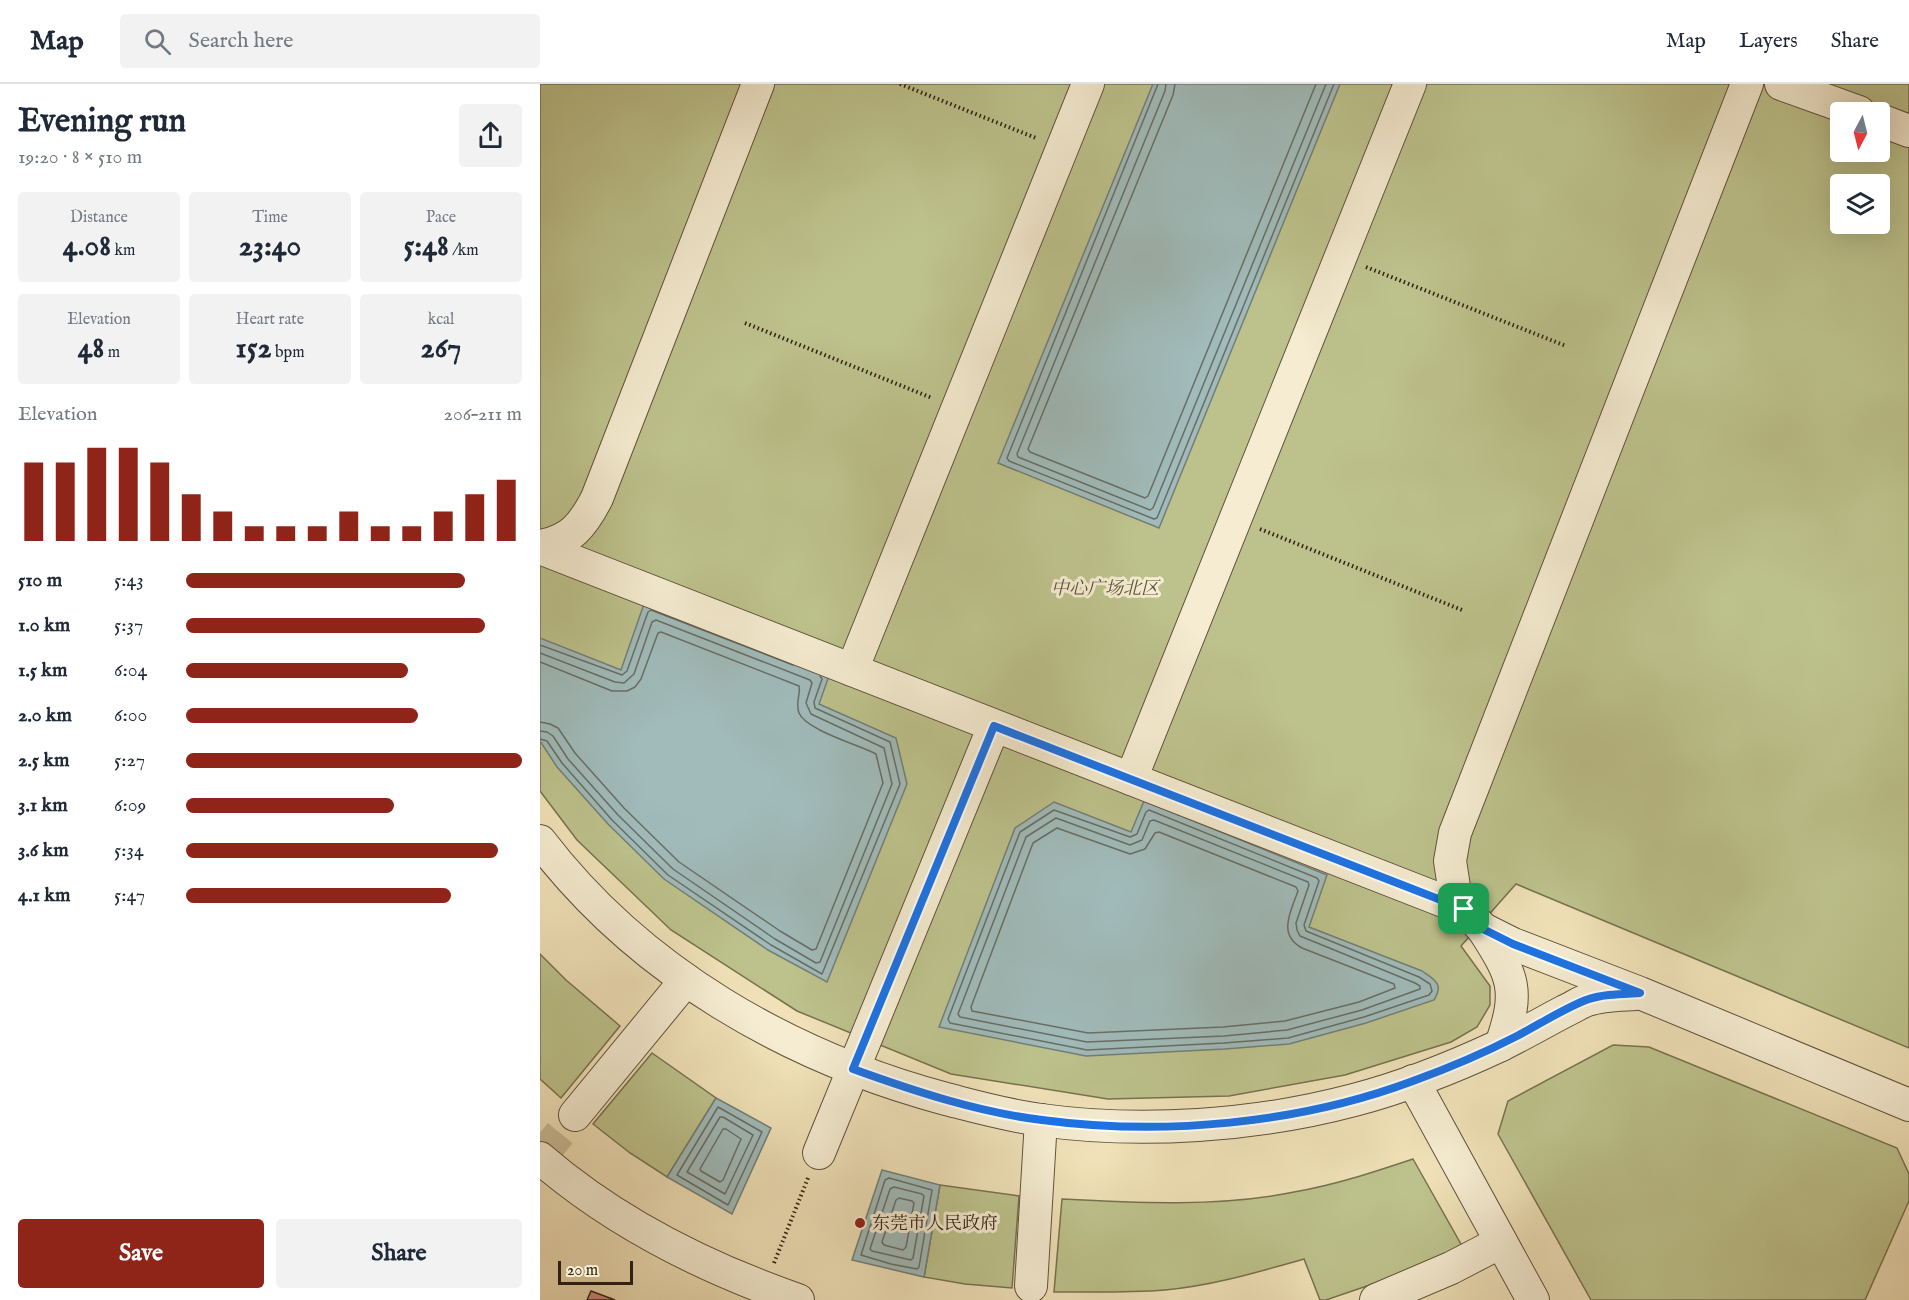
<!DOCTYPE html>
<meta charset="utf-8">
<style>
body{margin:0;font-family:"IM FELL English","Noto Serif SC",serif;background:#f2f2f3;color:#1f2937;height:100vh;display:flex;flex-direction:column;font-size:22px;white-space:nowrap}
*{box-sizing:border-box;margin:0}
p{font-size:20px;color:#747a83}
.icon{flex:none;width:33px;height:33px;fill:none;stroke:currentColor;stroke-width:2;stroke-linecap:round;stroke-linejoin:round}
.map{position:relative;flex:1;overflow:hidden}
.side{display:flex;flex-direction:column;background:#fff;width:540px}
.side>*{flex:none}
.needle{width:39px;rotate:187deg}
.fabs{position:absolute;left:1290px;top:18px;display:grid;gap:12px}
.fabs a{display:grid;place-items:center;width:60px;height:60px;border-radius:6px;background:#fff;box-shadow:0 6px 24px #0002;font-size:30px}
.scale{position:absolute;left:18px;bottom:15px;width:75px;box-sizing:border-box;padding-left:6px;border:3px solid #312213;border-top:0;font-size:16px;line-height:21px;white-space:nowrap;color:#312213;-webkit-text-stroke:4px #f5ecd1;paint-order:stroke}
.pin{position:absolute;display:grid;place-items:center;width:51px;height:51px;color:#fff;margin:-26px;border-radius:12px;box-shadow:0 3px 9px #0006}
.round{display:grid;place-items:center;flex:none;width:63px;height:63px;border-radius:6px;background:#f2f2f3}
.headline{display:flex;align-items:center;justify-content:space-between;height:102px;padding:0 18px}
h1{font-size:33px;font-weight:700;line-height:45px}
.figures{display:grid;grid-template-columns:repeat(3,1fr);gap:9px;height:102px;padding:6px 18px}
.figures div{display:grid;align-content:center;border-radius:6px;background:#f2f2f3;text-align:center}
.figures b{font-size:30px;font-weight:700}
.figures small{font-size:16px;font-weight:400}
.figures p{font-size:16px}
.chart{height:168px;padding:12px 18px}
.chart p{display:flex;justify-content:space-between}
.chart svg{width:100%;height:108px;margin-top:6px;stroke:#8f2418;stroke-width:6}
.primary-button{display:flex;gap:12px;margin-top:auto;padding:12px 18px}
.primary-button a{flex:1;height:69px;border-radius:6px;background:#8f2418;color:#fff;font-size:24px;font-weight:700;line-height:69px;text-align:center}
.primary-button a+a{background:#f2f2f3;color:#1f2937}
ul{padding:0 18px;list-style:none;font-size:20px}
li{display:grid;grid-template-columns:96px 72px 1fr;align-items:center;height:45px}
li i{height:15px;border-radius:8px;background:#8f2418}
header{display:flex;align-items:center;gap:36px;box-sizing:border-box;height:84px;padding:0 30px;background:#fff;border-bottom:2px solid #e0e1e3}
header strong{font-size:28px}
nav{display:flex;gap:33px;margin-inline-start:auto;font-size:21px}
.search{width:420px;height:54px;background:#f2f2f3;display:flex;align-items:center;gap:15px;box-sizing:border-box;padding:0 21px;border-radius:6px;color:#747a83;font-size:22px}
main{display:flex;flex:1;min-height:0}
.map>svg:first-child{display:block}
</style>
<header>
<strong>Map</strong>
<div class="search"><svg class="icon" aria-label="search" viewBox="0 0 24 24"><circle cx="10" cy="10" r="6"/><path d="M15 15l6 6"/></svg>Search here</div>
<nav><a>Map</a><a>Layers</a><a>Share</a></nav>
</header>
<main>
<section class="side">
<div class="headline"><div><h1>Evening run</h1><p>19:20 · 8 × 510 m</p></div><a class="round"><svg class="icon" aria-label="share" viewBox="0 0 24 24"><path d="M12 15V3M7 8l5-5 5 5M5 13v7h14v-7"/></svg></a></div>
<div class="figures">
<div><p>Distance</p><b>4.08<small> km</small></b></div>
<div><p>Time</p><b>23:40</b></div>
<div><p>Pace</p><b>5:48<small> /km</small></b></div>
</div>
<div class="figures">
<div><p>Elevation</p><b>48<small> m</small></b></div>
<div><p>Heart rate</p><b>152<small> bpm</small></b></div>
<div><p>kcal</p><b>267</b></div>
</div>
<div class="chart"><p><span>Elevation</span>206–211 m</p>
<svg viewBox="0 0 160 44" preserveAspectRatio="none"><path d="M5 44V12M15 44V12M25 44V6M35 44V6M45 44V12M55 44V25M65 44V32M75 44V38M85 44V38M95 44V38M105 44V32M115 44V38M125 44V38M135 44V32M145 44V25M155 44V19"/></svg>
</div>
<ul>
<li><b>510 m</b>5:43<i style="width:83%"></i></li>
<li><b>1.0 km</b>5:37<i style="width:89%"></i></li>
<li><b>1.5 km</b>6:04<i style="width:66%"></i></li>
<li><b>2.0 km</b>6:00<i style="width:69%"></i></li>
<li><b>2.5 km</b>5:27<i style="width:100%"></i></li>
<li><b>3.1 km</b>6:09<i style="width:62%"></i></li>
<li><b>3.6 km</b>5:34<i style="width:93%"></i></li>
<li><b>4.1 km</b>5:47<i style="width:79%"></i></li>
</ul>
<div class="primary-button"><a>Save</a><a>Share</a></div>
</section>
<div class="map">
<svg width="1369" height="1216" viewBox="0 0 1369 1216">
<rect width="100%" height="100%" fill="#f0e1b8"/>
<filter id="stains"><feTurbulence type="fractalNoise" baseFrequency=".00333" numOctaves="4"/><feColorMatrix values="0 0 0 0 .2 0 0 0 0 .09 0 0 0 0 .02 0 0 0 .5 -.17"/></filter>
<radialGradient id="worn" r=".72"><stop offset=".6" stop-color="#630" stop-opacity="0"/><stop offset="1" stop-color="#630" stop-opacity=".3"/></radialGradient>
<g fill="#bdc28c" stroke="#777250" stroke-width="1.5" fill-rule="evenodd">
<path d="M 0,0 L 1369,0 L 1369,964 L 976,800 L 921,862 L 950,902 L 950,921 L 937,943 L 911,958 L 805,991 L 689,1012 L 568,1015 L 411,990 L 257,927 L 131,846 L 37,756 L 0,707 ZM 1300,28 L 1340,28 L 1340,68 L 1300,68 ZM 1300,100 L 1340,100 L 1340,140 L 1300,140 Z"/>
<path d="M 0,870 L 26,896 L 80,942 L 21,1014 L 0,995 Z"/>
<path d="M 1073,961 L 1109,963 L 1357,1064 L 1369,1090 L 1369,1117 L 1325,1216 L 1051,1216 L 958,1050 L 968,1017 Z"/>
<path d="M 112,969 L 176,1014 L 127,1093 L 90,1069 L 53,1040 Z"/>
<path d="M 873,1075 L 922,1162 L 856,1192 L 786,1216 L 780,1216 L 764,1175 C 718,1188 672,1202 625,1206 C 588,1209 551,1208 514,1208 L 522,1115 C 596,1119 681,1123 754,1108 C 795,1101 834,1088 873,1075 Z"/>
<path d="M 400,1101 L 479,1112 L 472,1204 L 425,1200 L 384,1193 Z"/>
</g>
<g fill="#a0bbba" stroke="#747e77" stroke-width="1.5">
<path d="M 613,0 L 800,0 L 619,444 L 458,379 Z"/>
<path d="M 105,517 L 290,589 L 279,620 L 356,654 L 367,700 L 287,898 L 228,866 L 124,795 L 68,740 L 17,683 L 0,657 L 0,554 L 81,586 Z"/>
<path d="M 604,717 L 787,791 L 769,843 L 882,887 C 895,896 904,900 894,916 L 826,939 L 749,960 L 685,965 L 546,972 L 399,943 L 475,744 L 514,718 L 591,748 Z"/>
<path d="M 176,1014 L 231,1044 L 192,1130 L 127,1093 Z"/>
<path d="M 342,1086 L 400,1101 L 384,1193 L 312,1176 Z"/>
</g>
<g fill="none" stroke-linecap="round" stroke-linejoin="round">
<g stroke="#686e66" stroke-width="1.5">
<path d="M 618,0 L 467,374 L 469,377 L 614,435 L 617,434 L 794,0"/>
<path d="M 626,0 L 625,7 L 477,370 L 478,373 L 610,426 L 613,424 L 786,0"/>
<path d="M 635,0 L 633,11 L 488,365 L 490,368 L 605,414 L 608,412 L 776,0"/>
<path d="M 0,561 L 82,591 L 87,587 L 108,528 L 111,526 L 253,581"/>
<path d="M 0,569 L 75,598 L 84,599 L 94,590 L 112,538 L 116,536 L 270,596 L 272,599 L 266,619 L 271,630 L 344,664 L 352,700 L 280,878 L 276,879 L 235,855 L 133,785 L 78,731 L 28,675 L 13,652 L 7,648 L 0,647"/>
<path d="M 0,578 L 72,607 L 87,607 L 95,603 L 101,595 L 118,549 L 121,548 L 259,602 C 261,610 255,619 259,629 C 266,646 319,661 336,670 L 343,699 L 276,865 L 272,866 L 240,847 L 139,778 L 84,724 L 35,669 L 18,644 L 10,640 L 0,638"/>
<path d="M 0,655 L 7,657 L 22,679 L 72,736 L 128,791 L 231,861 L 282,890 L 360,700 L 350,658 L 275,624 L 274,618 L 282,595 L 280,592"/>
<path d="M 514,726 L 590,753 L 597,750 L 606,728 L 609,726 L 777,794 L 779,797 L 764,841 L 766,847 L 879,893 L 890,900 L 892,907 L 889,911 L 824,933 L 748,954 L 684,959 L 547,966 L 410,939 L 408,935 L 480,748 Z"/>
<path d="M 516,734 L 590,761 L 602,756 L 610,737 L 614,736 L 768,798 L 769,801 L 756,839 L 757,846 L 760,852 L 875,899 L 880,902 L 880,905 L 822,926 L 747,946 L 684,952 L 547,958 L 420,933 L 418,930 L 486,753 Z"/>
<path d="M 517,744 L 590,770 L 605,765 L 615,749 L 619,748 L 756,803 L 758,807 C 751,827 737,851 762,864 L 854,900 L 855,904 L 819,918 L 745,937 L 683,943 L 548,949 L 432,927 L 431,923 L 493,759 Z"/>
<path d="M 178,1023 L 222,1048 L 188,1121 L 137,1091 Z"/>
<path d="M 180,1033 L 183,1033 L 213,1051 L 185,1110 L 147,1088 Z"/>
<path d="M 183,1045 L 186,1045 L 201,1055 L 183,1096 L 180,1098 L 161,1087 L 160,1085 Z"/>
<path d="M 349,1094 L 392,1106 L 379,1183 L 377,1185 L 351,1180 L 321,1171 L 345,1096 Z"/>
<path d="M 354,1103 L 382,1110 L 384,1112 L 373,1174 L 371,1176 L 332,1167 L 330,1165 L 350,1105 Z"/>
<path d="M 359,1114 L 372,1117 L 374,1119 L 366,1163 L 363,1166 L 344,1161 L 342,1158 L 356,1116 Z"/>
</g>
</g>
<path fill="#d3887a" stroke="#312213" stroke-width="1.5" d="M 51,1207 L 75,1216 L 47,1216 Z"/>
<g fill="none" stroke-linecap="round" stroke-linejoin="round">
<path stroke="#cabb97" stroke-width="32" stroke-dasharray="32 16" stroke-linecap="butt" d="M 0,1074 L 35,1031"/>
<defs>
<g id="minor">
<path d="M 1207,0 L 915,749 L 910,777 L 914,803 L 924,825 L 943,845 L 973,860 L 1100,909 L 1369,1021"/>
<path d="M 1241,0 L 1319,28"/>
<path d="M 1340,36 L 1369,47"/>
<path d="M 0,462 C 31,457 43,441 57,414 L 218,0"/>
<path d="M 0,464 L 924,825"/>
<path d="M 312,586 L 548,0"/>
<path d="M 591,695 L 870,0"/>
<path d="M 0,757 C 100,888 249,973 406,1015 C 437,1023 469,1032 501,1036 C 601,1050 716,1042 814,1016 C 864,1003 914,983 961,961 C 983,950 1004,938 1025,927 C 1032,924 1039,919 1047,916 C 1062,911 1079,911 1095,910"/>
<path d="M 943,845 C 974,893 980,906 961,961"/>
<path d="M 873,997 L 993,1216"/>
<path d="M 35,1031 L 146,896"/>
<path d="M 279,1069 L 454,642"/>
<path d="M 0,1074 C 74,1138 166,1184 258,1216"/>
<path d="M 491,1202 L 501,1036"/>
<path d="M 836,1216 L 911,1184 L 961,1158"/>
</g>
</defs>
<use href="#minor" stroke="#61523c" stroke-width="34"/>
<g stroke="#312213" stroke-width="4" stroke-dasharray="1.5 3" stroke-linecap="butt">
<path d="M 360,0 L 496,54"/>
<path d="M 826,183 L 1026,262"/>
<path d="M 205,239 L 392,314"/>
<path d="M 720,445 L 922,526"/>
<path d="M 234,1179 L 268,1094"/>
</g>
<use href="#minor" stroke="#f5ecd1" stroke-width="32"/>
</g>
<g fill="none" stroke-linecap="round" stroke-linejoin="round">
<defs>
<path id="route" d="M 454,642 L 924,825 L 943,845 L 973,860 L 1100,909 C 1082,910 1063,910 1046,916 C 1023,925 1000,940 977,952 C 944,969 909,984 873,997 C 758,1040 623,1052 502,1036 C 437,1028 374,1007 313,985 Z"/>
</defs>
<use href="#route" stroke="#fff" stroke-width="12"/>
<use href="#route" stroke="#1a73e8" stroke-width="8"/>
</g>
<circle fill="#8f2418" stroke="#f5ecd1" stroke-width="2" cx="320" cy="1139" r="6"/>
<g text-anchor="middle" stroke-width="6" stroke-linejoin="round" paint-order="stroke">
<g font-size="18" font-style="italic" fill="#5b5237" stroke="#f5ecd1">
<text x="565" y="510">中心广场北区</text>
</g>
<g font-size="18" fill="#312213" stroke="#f5ecd1" text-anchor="start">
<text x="332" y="1145">东莞市人民政府</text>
</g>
</g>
<rect width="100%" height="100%" filter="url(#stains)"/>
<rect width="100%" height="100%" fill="url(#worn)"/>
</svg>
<div class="fabs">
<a><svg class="needle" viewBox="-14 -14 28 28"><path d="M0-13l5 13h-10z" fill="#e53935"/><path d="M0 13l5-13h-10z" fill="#747a83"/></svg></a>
<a><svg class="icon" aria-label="layers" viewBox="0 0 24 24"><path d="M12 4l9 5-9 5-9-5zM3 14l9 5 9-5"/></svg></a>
</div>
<div class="scale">20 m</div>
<div class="pin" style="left:924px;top:825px;background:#1e9e55"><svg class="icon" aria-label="arrive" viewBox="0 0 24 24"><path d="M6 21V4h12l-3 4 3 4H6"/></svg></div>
</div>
</main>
